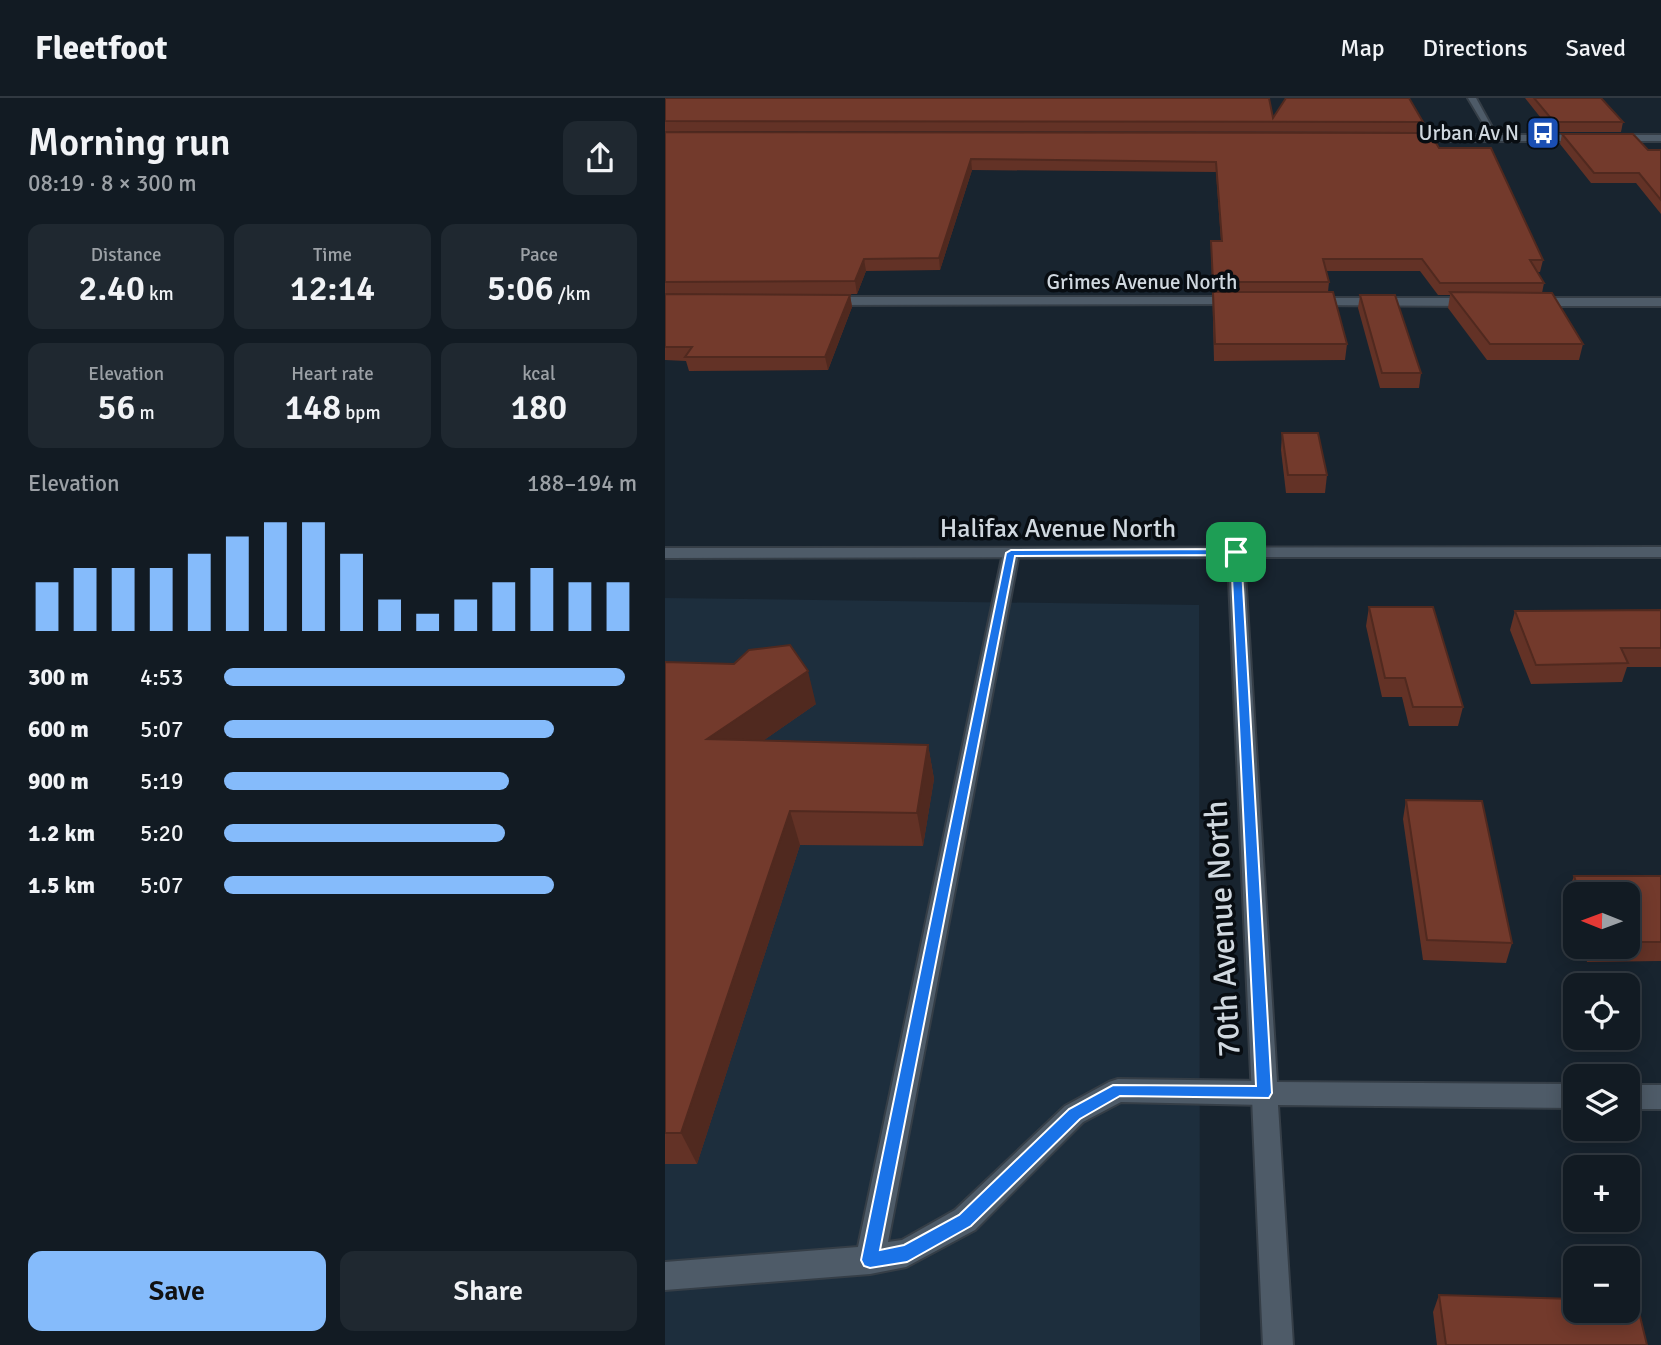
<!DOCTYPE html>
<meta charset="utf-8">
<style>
body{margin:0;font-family:Signika,sans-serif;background:#1f2830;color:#f1f3f6;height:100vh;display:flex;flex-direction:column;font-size:26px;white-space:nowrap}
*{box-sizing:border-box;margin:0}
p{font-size:23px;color:#9ca1a6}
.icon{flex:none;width:38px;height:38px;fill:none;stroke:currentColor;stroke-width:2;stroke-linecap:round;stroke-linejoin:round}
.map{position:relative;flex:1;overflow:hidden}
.side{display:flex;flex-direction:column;background:#121b23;width:665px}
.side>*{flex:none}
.needle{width:46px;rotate:271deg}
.fabs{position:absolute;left:898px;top:784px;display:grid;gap:14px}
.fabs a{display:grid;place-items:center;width:77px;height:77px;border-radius:14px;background:#121b23;box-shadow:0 4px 18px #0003,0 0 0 2px #313941;font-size:35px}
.pin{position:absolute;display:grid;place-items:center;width:60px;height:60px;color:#fff;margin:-30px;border-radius:14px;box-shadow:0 4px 10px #0006}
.round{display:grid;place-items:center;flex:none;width:74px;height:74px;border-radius:14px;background:#1f2830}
.summary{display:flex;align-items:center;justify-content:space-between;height:119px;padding:0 28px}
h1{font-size:38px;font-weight:600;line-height:52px}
.figures{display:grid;grid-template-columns:repeat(3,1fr);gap:10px;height:119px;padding:7px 28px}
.figures div{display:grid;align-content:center;border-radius:14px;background:#1f2830;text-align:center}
.figures b{font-size:35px;font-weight:600}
.figures small{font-size:19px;font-weight:400}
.figures p{font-size:19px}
.chart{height:196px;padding:14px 28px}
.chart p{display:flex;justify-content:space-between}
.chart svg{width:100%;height:126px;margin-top:7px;stroke:#85bbfb;stroke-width:6}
.primary-button{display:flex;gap:14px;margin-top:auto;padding:14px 28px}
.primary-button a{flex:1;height:80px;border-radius:14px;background:#85bbfb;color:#111;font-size:28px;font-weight:600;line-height:80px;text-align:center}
.primary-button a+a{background:#1f2830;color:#f1f3f6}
ul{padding:0 28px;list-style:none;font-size:23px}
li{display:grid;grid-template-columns:112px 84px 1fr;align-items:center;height:52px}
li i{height:18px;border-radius:9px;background:#85bbfb}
header{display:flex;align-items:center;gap:42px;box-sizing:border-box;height:98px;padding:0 35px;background:#121b23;border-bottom:2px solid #313941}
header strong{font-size:33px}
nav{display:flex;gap:38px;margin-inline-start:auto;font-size:24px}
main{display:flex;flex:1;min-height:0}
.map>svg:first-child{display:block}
</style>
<header>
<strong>Fleetfoot</strong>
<nav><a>Map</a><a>Directions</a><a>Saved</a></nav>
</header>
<main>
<section class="side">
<div class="summary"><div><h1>Morning run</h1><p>08:19 · 8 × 300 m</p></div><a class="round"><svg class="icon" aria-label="share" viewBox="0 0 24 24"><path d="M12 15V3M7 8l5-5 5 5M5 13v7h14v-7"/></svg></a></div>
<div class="figures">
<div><p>Distance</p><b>2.40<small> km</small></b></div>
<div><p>Time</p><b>12:14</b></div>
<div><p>Pace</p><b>5:06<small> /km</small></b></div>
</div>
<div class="figures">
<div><p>Elevation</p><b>56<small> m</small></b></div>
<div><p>Heart rate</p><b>148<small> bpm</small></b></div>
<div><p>kcal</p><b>180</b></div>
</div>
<div class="chart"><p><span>Elevation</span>188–194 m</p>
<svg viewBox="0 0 160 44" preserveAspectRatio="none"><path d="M5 44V27M15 44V22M25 44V22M35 44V22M45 44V17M55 44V11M65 44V6M75 44V6M85 44V17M95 44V33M105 44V38M115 44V33M125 44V27M135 44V22M145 44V27M155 44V27"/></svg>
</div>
<ul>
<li><b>300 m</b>4:53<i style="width:97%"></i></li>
<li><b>600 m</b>5:07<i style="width:80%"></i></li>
<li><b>900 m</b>5:19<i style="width:69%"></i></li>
<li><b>1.2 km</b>5:20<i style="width:68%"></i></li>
<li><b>1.5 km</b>5:07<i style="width:80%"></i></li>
</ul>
<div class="primary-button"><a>Save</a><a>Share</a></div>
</section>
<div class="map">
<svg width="996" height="1247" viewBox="0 0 996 1247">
<rect width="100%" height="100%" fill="#18242f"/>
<path fill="#1d2e3d" d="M 0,500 L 534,507 L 535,1247 L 0,1247 Z"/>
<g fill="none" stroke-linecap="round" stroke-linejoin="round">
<defs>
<path id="service" d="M 346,450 L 354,455 L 223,1144 L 237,1142 L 290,1112 L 400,1008 L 444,984 L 453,981 L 599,983 L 608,987 L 612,995 L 608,1003 L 599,1007 L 456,1004 L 418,1024 L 310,1132 L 241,1169 L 205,1176 L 0,1192 L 0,1164 L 193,1149 L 338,455 Z"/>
<g id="minor">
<path d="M 803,0 L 811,0 L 834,42 L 828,42 Z"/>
<path d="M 571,199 L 575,200 L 575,206 L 161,207 L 155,203 L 161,199 Z"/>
<path d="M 640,200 L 809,200 L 815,204 L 809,208 L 644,207 L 640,206 Z"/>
<path d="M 996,200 L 996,208 L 868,208 L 862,204 L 868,200 Z"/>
<path d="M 996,449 L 996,459 L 579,459 L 612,984 L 910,986 L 910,1010 L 613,1007 L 628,1247 L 598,1247 L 563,459 L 0,460 L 0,450 Z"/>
<rect x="962" y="987" width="34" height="24"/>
</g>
<path id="tertiary" d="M 996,37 L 996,43 L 742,43 L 737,40 L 742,37 Z"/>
</defs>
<use href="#service" stroke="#353e47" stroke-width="4"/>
<use href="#minor" stroke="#353e47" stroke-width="4"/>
<use href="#tertiary" stroke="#353e47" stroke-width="4"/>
<use href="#service" fill="#4e5b68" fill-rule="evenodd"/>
<use href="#minor" fill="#4e5b68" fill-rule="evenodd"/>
<use href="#tertiary" fill="#4e5b68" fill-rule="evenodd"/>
</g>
<g fill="#633226">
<path d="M 0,0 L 608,20 L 758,24 L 757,34 L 0,33 Z"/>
<path d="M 860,0 L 936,0 L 958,24 L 956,34 L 887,34 Z"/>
<path d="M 0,34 L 774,50 L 878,162 L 875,174 L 872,174 L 879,185 L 877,195 L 918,246 L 914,262 L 822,262 L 783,210 L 785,197 L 773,197 L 755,173 L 661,173 L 664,184 L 663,194 L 682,246 L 680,262 L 549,263 L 546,143 L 556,143 L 551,74 L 307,72 L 275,172 L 201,173 L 192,196 L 0,196 Z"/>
<path d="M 897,36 L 983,52 L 996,52 L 996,116 L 971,85 L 926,85 L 895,46 Z"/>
<path d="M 0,196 L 185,197 L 187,209 L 163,272 L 24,273 L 21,263 L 0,262 Z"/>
<path d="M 695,197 L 756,275 L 754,290 L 715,290 L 693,210 Z"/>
<path d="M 617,335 L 662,377 L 660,395 L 621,395 L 616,352 Z"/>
<path d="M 704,509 L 798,609 L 793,628 L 744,628 L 737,599 L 717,599 L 701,528 Z"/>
<path d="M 996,512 L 996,569 L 962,569 L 957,584 L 866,586 L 845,532 L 850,513 Z"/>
<path d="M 0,564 L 151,606 L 99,642 L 263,647 L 269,681 L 258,748 L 135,747 L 32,1066 L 0,1066 Z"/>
<path d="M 741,702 L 847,845 L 841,865 L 758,862 L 738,721 Z"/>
<path d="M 909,778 L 996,778 L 996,863 L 922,864 L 918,849 L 962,849 L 962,796 L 910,796 L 910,823 L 902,797 Z"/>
<path d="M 774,1197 L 982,1247 L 772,1247 L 768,1214 Z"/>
</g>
<g fill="#50291f">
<path d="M 306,61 L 307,72 L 275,172 L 274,160 Z"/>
<path d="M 199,161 L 201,173 L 192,196 L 190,183 Z"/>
<path d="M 185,197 L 187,209 L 163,272 L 160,259 Z"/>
<path d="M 143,573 L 151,606 L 53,674 L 42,641 Z"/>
<path d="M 263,647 L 269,681 L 258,748 L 252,715 Z"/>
<path d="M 125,713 L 135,747 L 32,1066 L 16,1035 Z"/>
</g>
<g fill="#733a2c" stroke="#50291f" stroke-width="2">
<path d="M 0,0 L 604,0 L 608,20 L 621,0 L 744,0 L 758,24 L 0,23 Z"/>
<path d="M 869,0 L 936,0 L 958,24 L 889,24 Z"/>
<path d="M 0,34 L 765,35 L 774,50 L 826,50 L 878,162 L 865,162 L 879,185 L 775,185 L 757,161 L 658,161 L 664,184 L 548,184 L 546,143 L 557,143 L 551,64 L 306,61 L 274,160 L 199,161 L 190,183 L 0,184 Z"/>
<path d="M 897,36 L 968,36 L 983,52 L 996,52 L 996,102 L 974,75 L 929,75 Z"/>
<path d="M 548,194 L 668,194 L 682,246 L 550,246 Z"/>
<path d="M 785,194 L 887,195 L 918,246 L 825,246 Z"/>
<path d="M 0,196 L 185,197 L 160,259 L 20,259 L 27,249 L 0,249 Z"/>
<path d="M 695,197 L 730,197 L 756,275 L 717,275 Z"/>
<path d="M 617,335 L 653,335 L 662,377 L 623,377 Z"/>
<path d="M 704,509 L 768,509 L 798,609 L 748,609 L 740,580 L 720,580 Z"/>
<path d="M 996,512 L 996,550 L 956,550 L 963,565 L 871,567 L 850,513 Z"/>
<path d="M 125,547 L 143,573 L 42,641 L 263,647 L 252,715 L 125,713 L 16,1035 L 0,1035 L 0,564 L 69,566 L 84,552 Z"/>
<path d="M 741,702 L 817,703 L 847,845 L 762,842 Z"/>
<path d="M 909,778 L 996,778 L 996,844 L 962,844 L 962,796 L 915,796 Z"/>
<path d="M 774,1197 L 910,1201 L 910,1213 L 962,1213 L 962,1202 L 971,1202 L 982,1247 L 781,1247 Z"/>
</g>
<path fill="#1a73e8" stroke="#fff" stroke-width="2" fill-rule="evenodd" d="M 571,451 L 576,454 L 607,995 L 604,1000 L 455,998 L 415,1021 L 306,1128 L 242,1164 L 205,1170 L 199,1168 L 196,1162 L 341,455 L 346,452 ZM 566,457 L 591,988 L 448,987 L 404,1011 L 294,1117 L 239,1147 L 215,1152 L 350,458 Z"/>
<defs>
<symbol id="bus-square" viewBox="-11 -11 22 22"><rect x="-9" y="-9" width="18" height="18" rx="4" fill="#1a4fb4" stroke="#080d12"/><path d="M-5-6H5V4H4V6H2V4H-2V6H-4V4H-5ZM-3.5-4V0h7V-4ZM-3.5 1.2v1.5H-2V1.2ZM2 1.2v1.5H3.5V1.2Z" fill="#fff"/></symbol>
</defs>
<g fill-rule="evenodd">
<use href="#bus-square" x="859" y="16" width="38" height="38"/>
</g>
<g text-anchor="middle" stroke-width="7" stroke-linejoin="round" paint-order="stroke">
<g font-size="21" fill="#d0d8df" stroke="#080d12" text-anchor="end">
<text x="854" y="42">Urban Av N</text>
</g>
<g font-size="21" fill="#d0d8df" stroke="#080d12">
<text x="477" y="191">Grimes Avenue North</text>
</g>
<g font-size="26" fill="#d0d8df" stroke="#080d12">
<text x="393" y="439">Halifax Avenue North</text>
</g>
<g font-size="32" fill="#d0d8df" stroke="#080d12">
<text transform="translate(557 831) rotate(-93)" y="11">70th Avenue North</text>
</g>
</g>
</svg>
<div class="fabs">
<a><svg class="needle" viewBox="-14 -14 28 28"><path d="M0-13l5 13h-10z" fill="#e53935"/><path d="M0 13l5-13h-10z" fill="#9ca1a6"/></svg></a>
<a><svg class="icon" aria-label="locate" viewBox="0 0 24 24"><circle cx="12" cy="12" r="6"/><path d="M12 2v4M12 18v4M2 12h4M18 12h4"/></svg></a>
<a><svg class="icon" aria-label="layers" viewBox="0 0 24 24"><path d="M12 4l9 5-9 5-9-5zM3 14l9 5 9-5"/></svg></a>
<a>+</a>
<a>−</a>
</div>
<div class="pin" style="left:571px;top:454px;background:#1e9e55"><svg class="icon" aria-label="arrive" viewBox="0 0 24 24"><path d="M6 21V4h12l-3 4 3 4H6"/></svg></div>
</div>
</main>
